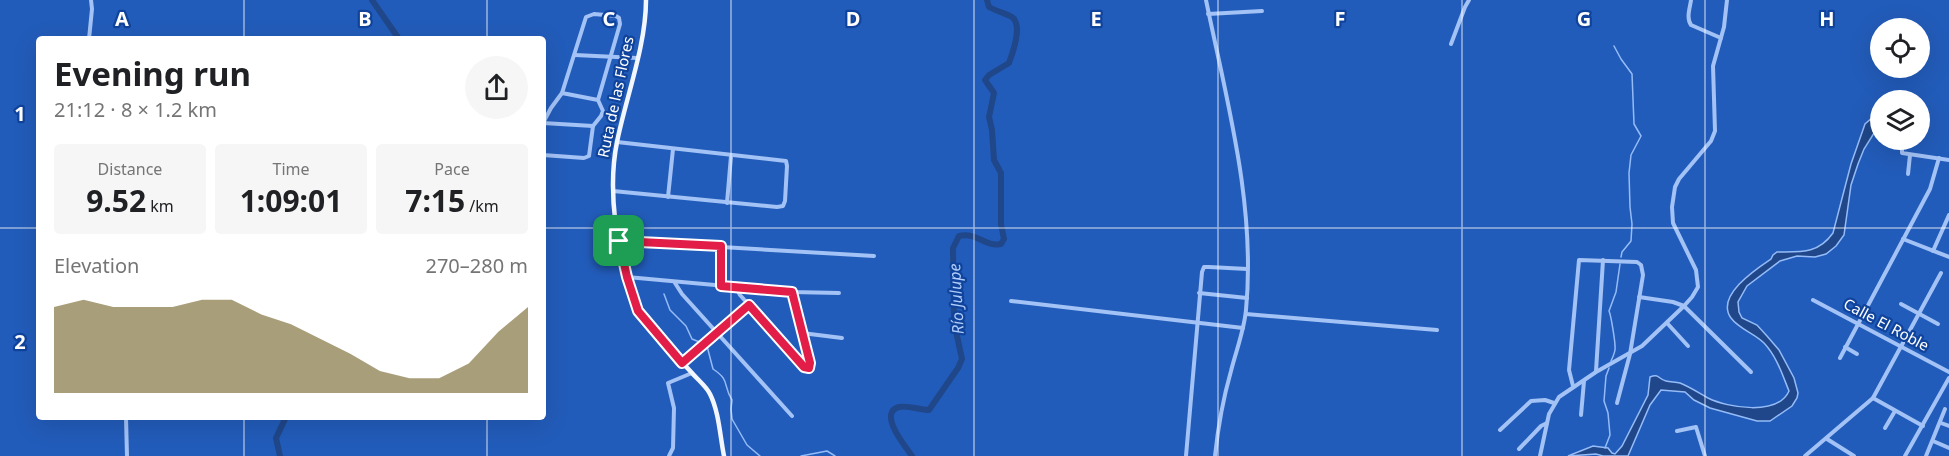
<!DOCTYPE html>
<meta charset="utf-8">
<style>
body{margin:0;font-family:"Noto Sans",sans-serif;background:#f6f6f6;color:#202124;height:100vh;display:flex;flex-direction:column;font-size:22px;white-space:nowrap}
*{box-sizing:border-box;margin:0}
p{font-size:20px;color:#757577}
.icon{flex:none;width:33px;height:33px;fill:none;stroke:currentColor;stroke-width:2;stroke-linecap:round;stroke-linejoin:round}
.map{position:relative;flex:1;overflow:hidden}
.sheet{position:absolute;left:36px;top:36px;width:510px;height:384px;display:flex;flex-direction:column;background:#fff;border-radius:6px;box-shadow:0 6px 24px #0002}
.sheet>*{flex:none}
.fabs{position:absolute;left:1870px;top:18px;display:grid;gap:12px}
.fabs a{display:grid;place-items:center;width:60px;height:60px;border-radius:50%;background:#fff;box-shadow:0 6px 24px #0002;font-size:30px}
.pin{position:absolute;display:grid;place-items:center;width:51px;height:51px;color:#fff;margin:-26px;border-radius:12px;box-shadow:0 3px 9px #0006}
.round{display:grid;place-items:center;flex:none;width:63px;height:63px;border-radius:32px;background:#f6f6f6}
.summary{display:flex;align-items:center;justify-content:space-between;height:102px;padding:0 18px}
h1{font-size:33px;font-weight:700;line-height:45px}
.stats{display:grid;grid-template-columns:repeat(3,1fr);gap:9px;height:102px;padding:6px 18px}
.stats div{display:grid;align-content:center;border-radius:6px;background:#f6f6f6;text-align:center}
.stats b{font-size:30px;font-weight:700}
.stats small{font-size:16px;font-weight:400}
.stats p{font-size:16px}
.chart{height:168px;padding:12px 18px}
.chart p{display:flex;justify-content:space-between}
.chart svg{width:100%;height:108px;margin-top:6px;fill:#847642;opacity:.7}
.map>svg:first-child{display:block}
</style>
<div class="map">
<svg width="1949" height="456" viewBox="0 0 1949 456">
<rect width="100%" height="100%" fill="#10439b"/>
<path fill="#225cba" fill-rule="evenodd" d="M 0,0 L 1949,0 L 1949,456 L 0,456 ZM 1881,28 L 1920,28 L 1920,68 L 1881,68 ZM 39,39 L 543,39 L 543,417 L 39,417 ZM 1881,100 L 1920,100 L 1920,140 L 1881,140 Z"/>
<path fill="#204789" stroke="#95bcf8" stroke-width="1.5" d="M 1881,102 L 1881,122 L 1864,149 L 1858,164 L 1851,185 L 1844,235 L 1836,246 L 1826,254 L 1815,257 L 1797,256 L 1780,261 L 1747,286 L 1738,302 L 1739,312 L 1742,318 L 1757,325 L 1767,336 L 1779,350 L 1794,378 L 1798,393 L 1797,398 L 1792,406 L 1770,421 L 1757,421 L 1710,408 L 1694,400 L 1685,392 L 1661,390 L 1650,405 L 1628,456 L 1603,456 L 1596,454 L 1568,456 L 1593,446 L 1608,448 L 1612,453 L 1615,454 L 1622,446 L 1648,395 L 1650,377 C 1659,373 1658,379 1666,381 C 1670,382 1675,382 1680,383 C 1690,387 1699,393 1708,398 C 1728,408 1778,416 1789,391 C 1782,374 1777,357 1764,343 C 1754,333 1739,329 1731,318 C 1715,296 1756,269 1771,259 L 1773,255 L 1777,252 C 1801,252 1818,254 1833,233 L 1851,164 L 1865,124 L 1873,117 Z"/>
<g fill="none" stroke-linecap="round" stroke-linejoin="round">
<g stroke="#95bcf8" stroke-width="1.5">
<path d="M 1614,46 L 1621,59 L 1632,74 L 1634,124 L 1641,136 L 1631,155 L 1629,173 L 1630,207 L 1632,224 L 1631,241 L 1622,252 L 1621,257"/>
<path d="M 664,294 L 670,310 L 686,326 L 692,339 L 702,343"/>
<path d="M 707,346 L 713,369 C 731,381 722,384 732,400 L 731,409 L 732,419 L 747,445 L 760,456"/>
<path d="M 1611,361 C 1613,357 1616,351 1615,346 C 1615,341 1611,315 1609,311 L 1616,292 L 1620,264"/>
<path d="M 1605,448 L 1610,435 L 1608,413 L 1604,401 L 1606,376 L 1609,368"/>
<path d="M 801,456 L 827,451 L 835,456"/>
</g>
<g stroke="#204789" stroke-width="6">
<path d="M 372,0 L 399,39"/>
<path d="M 280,456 L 276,438 L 286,417"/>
<path d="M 912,456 C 906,447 877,413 899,407 C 909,405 919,410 929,410 L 958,368 L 962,359 L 954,322 L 953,248 L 959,236 C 978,232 984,247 1001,244 L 1004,239 L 1001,224 L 1001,173 L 994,160 L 992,130 L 989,117 L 994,93 L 985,80 L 989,75 L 1009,63 C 1013,52 1023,25 1012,17 C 1005,13 996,11 989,7 L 987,0"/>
</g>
<g stroke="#a3c2f5" stroke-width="4">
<path d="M 1206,0 C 1227,102 1256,205 1246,310 C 1244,331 1236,351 1231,371 C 1223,399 1218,427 1215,456"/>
<path d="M 1691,0 C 1690,8 1686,18 1691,25 L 1721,38"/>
<path d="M 1208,14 L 1262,11"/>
<path d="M 89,39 L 92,9 L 91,0"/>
<path d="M 1451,44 L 1465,7 L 1469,0"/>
<path d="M 575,55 L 637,58"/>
<path d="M 543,123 L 593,126"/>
<path d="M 543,123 L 551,108 L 562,93"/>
<path d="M 1902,145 L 1902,153 L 1949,160"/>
<path d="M 543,155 L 584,158 L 589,156 L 593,126 L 601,116 L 603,111 L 598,100 L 620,24 L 619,18 L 616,16 L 594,14 L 586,17 L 562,93 L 598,100"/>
<path d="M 1908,174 L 1910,155"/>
<path d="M 613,191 L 777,207 L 783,206 L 785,201 L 787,166 L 786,161 L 617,142"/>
<path d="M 668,197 L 673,149"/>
<path d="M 727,203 L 731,156"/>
<path d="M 1903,239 L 1949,257"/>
<path d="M 619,241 L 874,256"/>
<path d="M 721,246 L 721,286"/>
<path d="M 1933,251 L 1949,215"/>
<path d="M 627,277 L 792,292 L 839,293"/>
<path d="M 675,283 L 682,294 L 792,416"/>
<path d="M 736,287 L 740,295 L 749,305 L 804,367 L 809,368 L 810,363 L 792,292"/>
<path d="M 1199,293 L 1247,298"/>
<path d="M 1639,297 L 1673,302 L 1684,306 L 1751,372"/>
<path d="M 1813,300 L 1949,372"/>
<path d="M 1011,301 L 1243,328"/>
<path d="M 1901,304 L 1938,324"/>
<path d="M 1246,314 L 1437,330"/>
<path d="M 1667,323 L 1688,346"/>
<path d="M 802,333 L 842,338"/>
<path d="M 1845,347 L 1857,354"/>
<path d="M 1840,358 L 1930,189 L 1939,158"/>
<path d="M 683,363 L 749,305"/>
<path d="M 1596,371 L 1603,260"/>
<path d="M 1573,386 L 1569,370 L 1579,260 L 1637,262 L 1641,265 L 1643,275 L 1630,354 L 1617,403"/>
<path d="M 1873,398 L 1923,426"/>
<path d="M 1581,415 L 1584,381"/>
<path d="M 126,417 L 127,456"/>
<path d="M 1941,423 L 1949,426"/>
<path d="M 1885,428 L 1895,411"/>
<path d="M 1500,430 L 1531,401 L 1545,400 L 1554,403"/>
<path d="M 1677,431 L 1696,427 L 1705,456"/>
<path d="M 1827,439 L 1854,456"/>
<path d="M 1933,441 L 1949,448"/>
<path d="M 1519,449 L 1541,426 L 1547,423"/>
<path d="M 669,456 L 673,448 L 674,408 L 668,383 L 692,373"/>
<path d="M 1186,456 L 1202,272 L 1204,267 L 1209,267 L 1247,269"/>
<path d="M 1540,456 L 1549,414 L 1559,397 L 1596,372 L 1642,346 L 1684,306 L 1692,297 L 1698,287 L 1696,270 L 1673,223 L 1672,207 L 1675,187 L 1679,179 L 1711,141 L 1715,131 L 1713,66 L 1724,27 L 1727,0"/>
<path d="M 1805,456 L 1873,398 L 1941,273"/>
<path d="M 1905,456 L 1949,378"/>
<path d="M 1926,456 L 1945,409"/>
</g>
<path stroke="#f1f6ff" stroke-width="4.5" d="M 646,0 C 646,46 626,97 617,142 C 607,191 617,252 633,299 C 642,326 673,352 692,373 C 698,380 706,386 710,394 C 719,412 720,436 724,456"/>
</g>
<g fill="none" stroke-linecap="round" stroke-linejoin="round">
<defs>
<path id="route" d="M 619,241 L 721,246 L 721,286 L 792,292 L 810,363 L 809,368 L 804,367 L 749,305 L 682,363 L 638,311 L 627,277 Z"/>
</defs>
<use href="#route" stroke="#fff" stroke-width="12"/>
<use href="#route" stroke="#e11d48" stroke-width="8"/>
</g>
<path fill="none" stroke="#fff" stroke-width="1.5" stroke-opacity="0.55" d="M 244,0 L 244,39M 487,0 L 487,39M 731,0 L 731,456M 974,0 L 974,456M 1218,0 L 1218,456M 1462,0 L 1462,456M 1705,0 L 1705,456M 0,228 L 39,228M 543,228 L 1949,228M 244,417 L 244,456M 487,417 L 487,456"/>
<g text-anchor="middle" stroke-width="4.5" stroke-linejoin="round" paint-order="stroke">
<g font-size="15" fill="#fff" stroke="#10439b">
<text transform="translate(616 97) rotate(-78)" y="5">Ruta de las Flores</text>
<text transform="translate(1886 325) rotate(28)" y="5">Calle El Roble</text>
</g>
<g font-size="16" font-style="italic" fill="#b0cdfb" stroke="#10439b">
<text transform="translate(956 299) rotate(-93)" y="6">Río Julupe</text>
</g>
</g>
<g font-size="20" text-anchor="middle" font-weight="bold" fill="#fff" stroke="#10439b" stroke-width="4.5" stroke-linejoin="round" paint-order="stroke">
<text x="122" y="26">A</text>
<text x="365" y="26">B</text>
<text x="609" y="26">C</text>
<text x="853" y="26">D</text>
<text x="1096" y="26">E</text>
<text x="1340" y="26">F</text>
<text x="1584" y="26">G</text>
<text x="1827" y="26">H</text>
<text x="20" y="121">1</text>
<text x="20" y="349">2</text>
</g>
</svg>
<div class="fabs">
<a><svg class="icon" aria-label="locate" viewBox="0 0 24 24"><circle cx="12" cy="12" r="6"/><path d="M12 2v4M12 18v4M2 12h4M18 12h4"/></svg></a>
<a><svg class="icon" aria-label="layers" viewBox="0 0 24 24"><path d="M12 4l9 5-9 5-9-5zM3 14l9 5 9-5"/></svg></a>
</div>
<div class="pin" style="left:619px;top:241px;background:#1e9e55"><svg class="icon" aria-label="arrive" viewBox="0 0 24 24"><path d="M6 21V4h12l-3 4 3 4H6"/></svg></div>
<section class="sheet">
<div class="summary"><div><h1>Evening run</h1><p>21:12 · 8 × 1.2 km</p></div><a class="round"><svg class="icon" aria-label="share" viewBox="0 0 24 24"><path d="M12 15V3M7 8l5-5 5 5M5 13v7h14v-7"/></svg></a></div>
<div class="stats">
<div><p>Distance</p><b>9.52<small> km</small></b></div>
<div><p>Time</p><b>1:09:01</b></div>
<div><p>Pace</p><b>7:15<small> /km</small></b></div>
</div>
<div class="chart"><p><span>Elevation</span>270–280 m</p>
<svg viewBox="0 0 160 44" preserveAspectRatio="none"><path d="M0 44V9L10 6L20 9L30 9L40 9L50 6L60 6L70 12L80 16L90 22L100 28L110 35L120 38L130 38L140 32L150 19L160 9V44z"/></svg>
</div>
</section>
</div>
